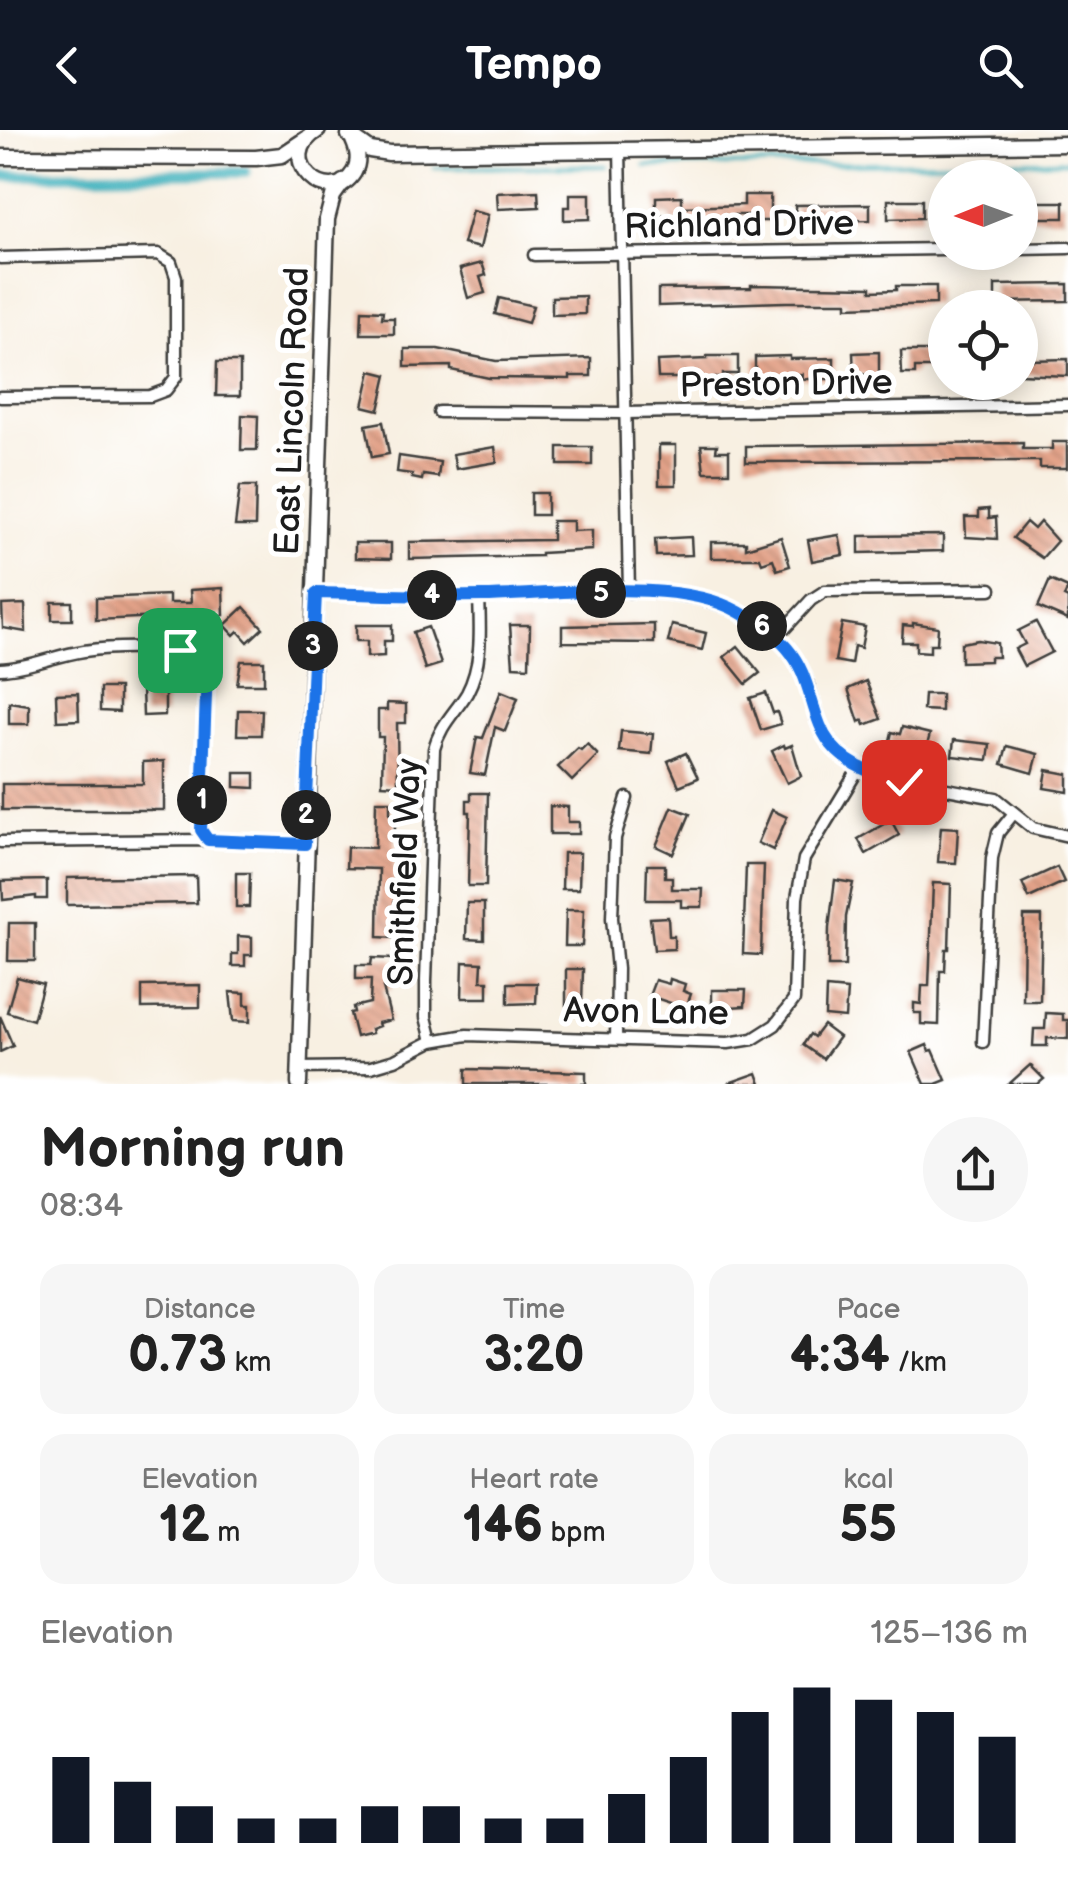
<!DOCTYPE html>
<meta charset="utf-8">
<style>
body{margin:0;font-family:"Balsamiq Sans",sans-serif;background:#f6f6f6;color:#222;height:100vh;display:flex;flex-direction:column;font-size:38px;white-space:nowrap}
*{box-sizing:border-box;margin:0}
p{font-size:32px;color:#767676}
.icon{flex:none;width:55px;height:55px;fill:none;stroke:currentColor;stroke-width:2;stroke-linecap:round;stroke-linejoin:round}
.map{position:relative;height:954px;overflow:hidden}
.panel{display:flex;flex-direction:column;background:#fff;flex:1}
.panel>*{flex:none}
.needle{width:65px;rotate:269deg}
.tools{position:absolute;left:928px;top:30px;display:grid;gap:20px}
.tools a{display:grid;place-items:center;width:110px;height:110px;border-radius:50%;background:#fff;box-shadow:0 5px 25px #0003;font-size:50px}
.pin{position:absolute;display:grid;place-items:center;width:85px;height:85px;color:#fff;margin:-42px;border-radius:20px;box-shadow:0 5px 15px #0006}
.km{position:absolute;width:50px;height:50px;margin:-25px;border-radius:50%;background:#222;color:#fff;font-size:28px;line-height:50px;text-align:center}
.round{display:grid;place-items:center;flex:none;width:105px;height:105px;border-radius:52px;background:#f6f6f6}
.headline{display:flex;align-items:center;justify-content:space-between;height:170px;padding:0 40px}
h1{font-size:55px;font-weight:700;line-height:75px}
.stats{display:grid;grid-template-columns:repeat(3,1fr);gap:15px;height:170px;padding:10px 40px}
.stats div{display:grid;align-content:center;border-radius:25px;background:#f6f6f6;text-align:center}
.stats b{font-size:50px;font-weight:700}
.stats small{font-size:28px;font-weight:400}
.stats p{font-size:28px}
.chart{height:280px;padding:20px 40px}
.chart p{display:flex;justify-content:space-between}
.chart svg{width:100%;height:180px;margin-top:10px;stroke:#111827;stroke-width:6}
header{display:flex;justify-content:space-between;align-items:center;height:130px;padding:0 40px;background:#111827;color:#fff;font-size:45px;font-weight:700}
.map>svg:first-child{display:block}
</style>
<header><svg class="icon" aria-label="back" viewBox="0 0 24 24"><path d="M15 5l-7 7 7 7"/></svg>Tempo<svg class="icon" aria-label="search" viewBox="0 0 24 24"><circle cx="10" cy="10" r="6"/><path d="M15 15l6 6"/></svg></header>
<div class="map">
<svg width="1068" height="954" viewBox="0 0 1068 954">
<defs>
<pattern id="building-back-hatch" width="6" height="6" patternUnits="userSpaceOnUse" patternTransform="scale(2.5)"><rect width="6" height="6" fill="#e3a389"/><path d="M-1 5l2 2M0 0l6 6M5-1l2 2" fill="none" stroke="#c28c76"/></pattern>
</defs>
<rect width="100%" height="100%" fill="#fff"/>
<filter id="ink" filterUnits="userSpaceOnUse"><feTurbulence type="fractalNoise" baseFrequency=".01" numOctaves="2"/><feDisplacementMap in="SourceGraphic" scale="20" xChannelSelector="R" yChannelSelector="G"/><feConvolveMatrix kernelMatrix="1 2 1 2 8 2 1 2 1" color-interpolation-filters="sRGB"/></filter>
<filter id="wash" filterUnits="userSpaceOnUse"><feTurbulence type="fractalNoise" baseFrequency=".0048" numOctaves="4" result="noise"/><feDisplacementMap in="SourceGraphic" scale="40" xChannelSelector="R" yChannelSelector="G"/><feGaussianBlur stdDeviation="2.25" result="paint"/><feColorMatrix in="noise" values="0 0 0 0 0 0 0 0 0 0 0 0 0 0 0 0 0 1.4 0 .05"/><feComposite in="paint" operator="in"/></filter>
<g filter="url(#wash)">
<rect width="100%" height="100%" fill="#f8f0e2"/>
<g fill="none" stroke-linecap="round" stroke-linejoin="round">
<g stroke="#42b2bd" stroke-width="4">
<path d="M 645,36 L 1068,31"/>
<path d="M 434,38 L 606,36"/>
</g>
<path stroke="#42b2bd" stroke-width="11" d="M 0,46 L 246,42"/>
</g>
<g id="blocks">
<g fill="url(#building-back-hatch)">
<path d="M 538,61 L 539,77 L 498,79 L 497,63 Z"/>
<path d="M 570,64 L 590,64 L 590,89 L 564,90 L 564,77 L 570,77 Z"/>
<path d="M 744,65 L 770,65 L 770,91 L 758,91 L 758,85 L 734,85 L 734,91 L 670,92 L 670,86 L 656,86 L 656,67 L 682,66 L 682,77 L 744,75 Z"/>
<path d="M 888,70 L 922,70 L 922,88 L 888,89 Z"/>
<path d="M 1030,72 L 1064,72 L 1064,88 L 1031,88 Z"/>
<path d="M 870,74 L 870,90 L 796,91 L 795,75 Z"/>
<path d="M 472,81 L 488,85 L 480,118 L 463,114 Z"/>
<path d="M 482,133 L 486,145 L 480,147 L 485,163 L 468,168 L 460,139 Z"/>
<path d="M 1068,154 L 1068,171 L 995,172 L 995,155 Z"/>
<path d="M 751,155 L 871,157 L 871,161 L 896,160 L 896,156 L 936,156 L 936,174 L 847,177 L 847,172 L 786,172 L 658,176 L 658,159 L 751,158 Z"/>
<path d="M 585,166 L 585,184 L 552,185 L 552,167 Z"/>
<path d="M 499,168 L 533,176 L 528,193 L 495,184 Z"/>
<path d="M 362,180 L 383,181 L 382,188 L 394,188 L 394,204 L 361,204 Z"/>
<path d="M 405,219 L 438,219 L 496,231 L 591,228 L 591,246 L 570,246 L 570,249 L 489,248 L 451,240 L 451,236 L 405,237 Z"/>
<path d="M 901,221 L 932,221 L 933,238 L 915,238 L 915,244 L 902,244 Z"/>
<path d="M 879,222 L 879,247 L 854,243 L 853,223 Z"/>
<path d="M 1020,224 L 1030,224 L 1030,230 L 1068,229 L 1068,246 L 1020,244 Z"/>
<path d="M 707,226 L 738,226 L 738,244 L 723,244 L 723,248 L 658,248 L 657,231 L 707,229 Z"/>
<path d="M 790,226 L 790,229 L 834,228 L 834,249 L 802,249 L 802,244 L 778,245 L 778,249 L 755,245 L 755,227 Z"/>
<path d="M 217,232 L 240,232 L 240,266 L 216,266 Z"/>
<path d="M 371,241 L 387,245 L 379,280 L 363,276 Z"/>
<path d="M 242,285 L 258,286 L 257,320 L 241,320 Z"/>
<path d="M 383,292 L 389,324 L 372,327 L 366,295 Z"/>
<path d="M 1052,312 L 1067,312 L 1067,338 L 1040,338 L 1040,331 L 746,332 L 746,316 L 1023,313 L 1023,319 L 1052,319 Z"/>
<rect x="659" y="315" width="17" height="40"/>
<path d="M 701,315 L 717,315 L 716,321 L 729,321 L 729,342 L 704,342 Z"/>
<path d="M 495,317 L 497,332 L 456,339 L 453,324 Z"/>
<rect x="558" y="317" width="34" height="18"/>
<path d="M 399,326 L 440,332 L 438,347 L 423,345 L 422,350 L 412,348 L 412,344 L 397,342 Z"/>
<path d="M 240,356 L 256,356 L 255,396 L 235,396 Z"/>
<rect x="531" y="363" width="16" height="22"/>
<path d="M 989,379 L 989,388 L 996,387 L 997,409 L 966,407 L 965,387 L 979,387 L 979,380 Z"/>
<path d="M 552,391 L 573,391 L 573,401 L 592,400 L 592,420 L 541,423 L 541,426 L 409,429 L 409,412 L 552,410 Z"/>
<path d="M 1026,392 L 1034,399 L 1040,392 L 1057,411 L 1042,428 L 1013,408 Z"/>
<path d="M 839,405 L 843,425 L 812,431 L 808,410 Z"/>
<path d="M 943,405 L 943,421 L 859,423 L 859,406 Z"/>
<path d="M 691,407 L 692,425 L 656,426 L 655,409 Z"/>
<path d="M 781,407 L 790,436 L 777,440 L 773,429 L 762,433 L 760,428 L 711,428 L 711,412 L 746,412 L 746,418 Z"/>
<path d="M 355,413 L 391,413 L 391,429 L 355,428 Z"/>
<path d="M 1050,450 L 1068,458 L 1064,467 L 1068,469 L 1068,490 L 1038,477 Z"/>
<path d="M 223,458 L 224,485 L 171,487 L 170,491 L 158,491 L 158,487 L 96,490 L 96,468 L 169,465 L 169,473 L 191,473 L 190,460 Z"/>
<rect x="52" y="472" width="20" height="18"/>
<path d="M 25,474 L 26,502 L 3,498 L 2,475 Z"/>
<path d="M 244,477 L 263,498 L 248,512 L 238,501 L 234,505 L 225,495 Z"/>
<path d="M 1036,492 L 1052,522 L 1024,536 L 1015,519 L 1025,514 L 1018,501 Z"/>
<path d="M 842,493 L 865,497 L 861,518 L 854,516 L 851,534 L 835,531 Z"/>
<path d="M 913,493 L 938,497 L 937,514 L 930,514 L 930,522 L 916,521 L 916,512 L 902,512 L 903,495 L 913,496 Z"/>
<path d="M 654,494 L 654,513 L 562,512 L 562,496 Z"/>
<path d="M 356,495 L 392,495 L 392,511 L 384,511 L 384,526 L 367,527 L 367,511 L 356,511 Z"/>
<path d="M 510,495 L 530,495 L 529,537 L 513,536 Z"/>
<path d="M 672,495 L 706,503 L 702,520 L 668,512 Z"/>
<path d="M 428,497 L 441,534 L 425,539 L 413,502 Z"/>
<path d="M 978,510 L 997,513 L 998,527 L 990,527 L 990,531 L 961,532 L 961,513 Z"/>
<path d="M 738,516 L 760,543 L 746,554 L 724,527 Z"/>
<path d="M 241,531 L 264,531 L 264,554 L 237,554 Z"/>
<path d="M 866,551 L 881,589 L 865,595 L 863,590 L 859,592 L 848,559 Z"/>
<path d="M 100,558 L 119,558 L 119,582 L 100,581 Z"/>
<path d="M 142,558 L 165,558 L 165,585 L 143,586 Z"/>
<path d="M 501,561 L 518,568 L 505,601 L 495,597 L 485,645 L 470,643 L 477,607 L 483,608 Z"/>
<path d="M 78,563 L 79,590 L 57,591 L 56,564 Z"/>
<path d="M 766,563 L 773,583 L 777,582 L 781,594 L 761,600 L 750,568 Z"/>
<path d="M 924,564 L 941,564 L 941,581 L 923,580 Z"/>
<path d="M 9,572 L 29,575 L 29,594 L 9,594 Z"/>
<path d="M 387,573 L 406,574 L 406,593 L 397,593 L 398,655 L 382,654 L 383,607 L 378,607 L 378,580 L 387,580 Z"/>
<path d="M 238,580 L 262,580 L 261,605 L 237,605 Z"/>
<path d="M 902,597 L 930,604 L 925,623 L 889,615 L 892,602 L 900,604 Z"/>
<path d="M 621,601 L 653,604 L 651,624 L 619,621 Z"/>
<path d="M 954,610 L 990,614 L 988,630 L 952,626 Z"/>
<path d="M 587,614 L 598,625 L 572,651 L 558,637 L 578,618 L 581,620 Z"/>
<path d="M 784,615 L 785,618 L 792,615 L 801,646 L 787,653 L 772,621 Z"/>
<path d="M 1007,616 L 1038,624 L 1033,643 L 1002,634 Z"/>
<path d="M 686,623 L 698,648 L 679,656 L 668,631 Z"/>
<path d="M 164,631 L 164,680 L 2,680 L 2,654 L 143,654 L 143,632 Z"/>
<path d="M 1047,640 L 1068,644 L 1068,662 L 1044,658 Z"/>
<path d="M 235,643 L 255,643 L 255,658 L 235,657 Z"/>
<path d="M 471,663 L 488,663 L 486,756 L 468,756 L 470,682 L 467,682 L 467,670 L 471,670 Z"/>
<path d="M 376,671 L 390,671 L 390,683 L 395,691 L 394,808 L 378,807 L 379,739 L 346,738 L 347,717 L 375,718 Z"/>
<path d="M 550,676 L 568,677 L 568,692 L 579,692 L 579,704 L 550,704 Z"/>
<path d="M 672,677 L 690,684 L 673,724 L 656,716 Z"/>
<path d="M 772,680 L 787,687 L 773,720 L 758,713 Z"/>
<path d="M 891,690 L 899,705 L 866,724 L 858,709 Z"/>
<path d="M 941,697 L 958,698 L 956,733 L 938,732 Z"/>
<path d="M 563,723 L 580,723 L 579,759 L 562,759 Z"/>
<path d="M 647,735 L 665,735 L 665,747 L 672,747 L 672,759 L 703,759 L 702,777 L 681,777 L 681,770 L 646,770 Z"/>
<path d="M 746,735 L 764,735 L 761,825 L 743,824 Z"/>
<path d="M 1057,737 L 1064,752 L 1029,768 L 1022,753 Z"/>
<path d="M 236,743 L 250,743 L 249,777 L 236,777 Z"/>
<path d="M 196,746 L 197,773 L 67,775 L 67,748 Z"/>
<path d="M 47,750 L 47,769 L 36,769 L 36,766 L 3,770 L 2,751 Z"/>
<path d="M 835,750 L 853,753 L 846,787 L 845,836 L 828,836 L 829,798 Z"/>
<path d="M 933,753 L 951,754 L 949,819 L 946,819 L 945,841 L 940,841 L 939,895 L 921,894 L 921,883 L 914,883 L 914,873 L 921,874 L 922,856 L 929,856 Z"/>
<path d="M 467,773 L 484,773 L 484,810 L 466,809 Z"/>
<path d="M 566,780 L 584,780 L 582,816 L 565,816 Z"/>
<path d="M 1024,786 L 1042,786 L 1040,871 L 1023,871 Z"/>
<path d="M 668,787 L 669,806 L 674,806 L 674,819 L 654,820 L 650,788 Z"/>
<path d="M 9,793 L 35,793 L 35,831 L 8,831 Z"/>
<path d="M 238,806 L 252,807 L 252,825 L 245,825 L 245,836 L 232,836 L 232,824 L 238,824 Z"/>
<path d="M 372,828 L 393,829 L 392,859 L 383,858 L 391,890 L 378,893 L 379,896 L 371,899 L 372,903 L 356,907 L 350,883 L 354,882 L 353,877 L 370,873 L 371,849 L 356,849 L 356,835 L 371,835 Z"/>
<path d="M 463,832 L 482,833 L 481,851 L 488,851 L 488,868 L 462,868 Z"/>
<path d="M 566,839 L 583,839 L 582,875 L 566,875 Z"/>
<path d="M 17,847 L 43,854 L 33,890 L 7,882 Z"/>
<path d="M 670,849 L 685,854 L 683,861 L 691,864 L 686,878 L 649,866 L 655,850 L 669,854 Z"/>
<path d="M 508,853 L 537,853 L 536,873 L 508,874 Z"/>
<path d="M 200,855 L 200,877 L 142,878 L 142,856 Z"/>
<path d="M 826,858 L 847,860 L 845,888 L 825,886 Z"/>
<path d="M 712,860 L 746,860 L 745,876 L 712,878 Z"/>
<path d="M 230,862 L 245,863 L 245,875 L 250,875 L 250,892 L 233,891 Z"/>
<path d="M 1046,883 L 1063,884 L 1063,890 L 1068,890 L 1068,909 L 1047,908 L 1047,916 L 1033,916 L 1034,899 L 1045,899 Z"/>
<path d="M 0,886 L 13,916 L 0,922 Z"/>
<path d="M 823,895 L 839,907 L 823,929 L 803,915 L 810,904 L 814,907 Z"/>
<path d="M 927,915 L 929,921 L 933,920 L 946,950 L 936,954 L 925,954 L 911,922 Z"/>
<path d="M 1030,935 L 1044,949 L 1038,954 L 1009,954 Z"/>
<path d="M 466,939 L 586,942 L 586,954 L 466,954 Z"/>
<path d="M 757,943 L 761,954 L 729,954 L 729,953 Z"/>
</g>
</g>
</g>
<g filter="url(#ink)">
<use href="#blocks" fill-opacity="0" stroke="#3d3c3a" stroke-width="2.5"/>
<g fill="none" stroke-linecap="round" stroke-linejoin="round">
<defs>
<g id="minor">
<path d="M 620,19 L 629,462"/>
<path d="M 1020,119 L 1068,118"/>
<path d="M 534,125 L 945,119"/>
<path d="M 0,128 L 158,124 L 171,132 L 176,147 L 176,247 L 166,260 L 150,266 L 0,267"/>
<path d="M 439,282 L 625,283 L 1068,275"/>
<path d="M 316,463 C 372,464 428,467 484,466 C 572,465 693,442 766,499 C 786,515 803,536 810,560 C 814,572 815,586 820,597 C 831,620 855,636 877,646 L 996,668 L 1033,698 L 1068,706"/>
<path d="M 776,508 L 811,470 L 825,461 L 991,459"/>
<path d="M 0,539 C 29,538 56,525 84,521 C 121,516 166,517 202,524 L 207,537 L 201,699 L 208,710"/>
<path d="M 0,712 L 208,710 L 305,714"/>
<path d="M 616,909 L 617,839 L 612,788 L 615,708 L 627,668"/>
<path d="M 432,911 L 426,887 L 426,851 L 434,619 C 440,595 455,583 467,563 C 483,533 480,499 479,466"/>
<path d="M 983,912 L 992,728 L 998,703 L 1014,683"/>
<path d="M 299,938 L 371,937 L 395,930 L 432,911 L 467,905 L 728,913 L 753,909 L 775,895 L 794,870 L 797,768 L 804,729 L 859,638"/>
</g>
<g id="secondary">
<path d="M 318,0 C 271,29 330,81 354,42 C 360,31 358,21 353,10"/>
<path d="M 349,5 L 370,20 L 389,23 L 1068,14"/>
<path d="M 0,27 L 256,28 L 282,25 L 306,9"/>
<path d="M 299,954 L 327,89 L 333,66 L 343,52"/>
</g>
</defs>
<use href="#minor" stroke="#3d3c3a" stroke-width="15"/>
<use href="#secondary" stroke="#3d3c3a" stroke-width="19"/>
<use href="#minor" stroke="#fff" stroke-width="10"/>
<use href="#secondary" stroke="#fff" stroke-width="14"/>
</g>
</g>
<g fill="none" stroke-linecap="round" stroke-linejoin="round" filter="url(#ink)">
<defs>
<path id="route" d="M 180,520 L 202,524 L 207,537 L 201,700 L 208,710 L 305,714 L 316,463 C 372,464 428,467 483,466 C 555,465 678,446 739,482 C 756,492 774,503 787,518 C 807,541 809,568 820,595 C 833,630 870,645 904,652"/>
</defs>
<use href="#route" stroke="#fff" stroke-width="20"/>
<use href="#route" stroke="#1a73e8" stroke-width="12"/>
</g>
<g text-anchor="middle" stroke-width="10" stroke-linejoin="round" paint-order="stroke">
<g font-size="35" fill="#1c1c1c" stroke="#fff">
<text transform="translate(739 94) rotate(-1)" y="12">Richland Drive</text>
<text transform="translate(786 253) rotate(-1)" y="12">Preston Drive</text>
<text transform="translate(291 281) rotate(-88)" y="12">East Lincoln Road</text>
<text transform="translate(404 742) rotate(-88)" y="12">Smithfield Way</text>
<text transform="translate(646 881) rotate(1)" y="12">Avon Lane</text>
</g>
</g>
</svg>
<div class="tools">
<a><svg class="needle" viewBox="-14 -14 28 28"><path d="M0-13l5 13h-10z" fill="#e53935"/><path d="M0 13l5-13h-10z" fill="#767676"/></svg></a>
<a><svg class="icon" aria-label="locate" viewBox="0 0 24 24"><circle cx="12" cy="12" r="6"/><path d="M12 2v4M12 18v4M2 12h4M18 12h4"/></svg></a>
</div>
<div class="pin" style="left:180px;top:520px;background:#1e9e55"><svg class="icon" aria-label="arrive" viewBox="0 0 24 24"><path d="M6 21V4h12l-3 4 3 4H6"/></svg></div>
<div class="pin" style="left:904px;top:652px;background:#d93025"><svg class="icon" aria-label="check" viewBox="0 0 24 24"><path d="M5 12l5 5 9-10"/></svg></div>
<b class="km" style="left:202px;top:670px">1</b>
<b class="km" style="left:306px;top:685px">2</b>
<b class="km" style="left:313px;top:516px">3</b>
<b class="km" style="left:432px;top:465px">4</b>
<b class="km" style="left:601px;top:463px">5</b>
<b class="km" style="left:762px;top:496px">6</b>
</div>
<section class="panel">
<div class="headline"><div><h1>Morning run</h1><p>08:34</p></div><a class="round"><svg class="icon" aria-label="share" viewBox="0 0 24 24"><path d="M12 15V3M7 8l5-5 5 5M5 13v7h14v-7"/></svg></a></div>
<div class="stats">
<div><p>Distance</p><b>0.73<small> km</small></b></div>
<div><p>Time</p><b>3:20</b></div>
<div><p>Pace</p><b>4:34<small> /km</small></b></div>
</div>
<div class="stats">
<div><p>Elevation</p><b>12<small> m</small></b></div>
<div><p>Heart rate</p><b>146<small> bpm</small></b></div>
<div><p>kcal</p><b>55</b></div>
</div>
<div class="chart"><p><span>Elevation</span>125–136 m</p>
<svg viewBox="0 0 160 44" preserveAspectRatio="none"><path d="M5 44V23M15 44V29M25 44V35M35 44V38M45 44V38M55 44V35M65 44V35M75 44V38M85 44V38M95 44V32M105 44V23M115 44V12M125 44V6M135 44V9M145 44V12M155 44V18"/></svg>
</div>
</section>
